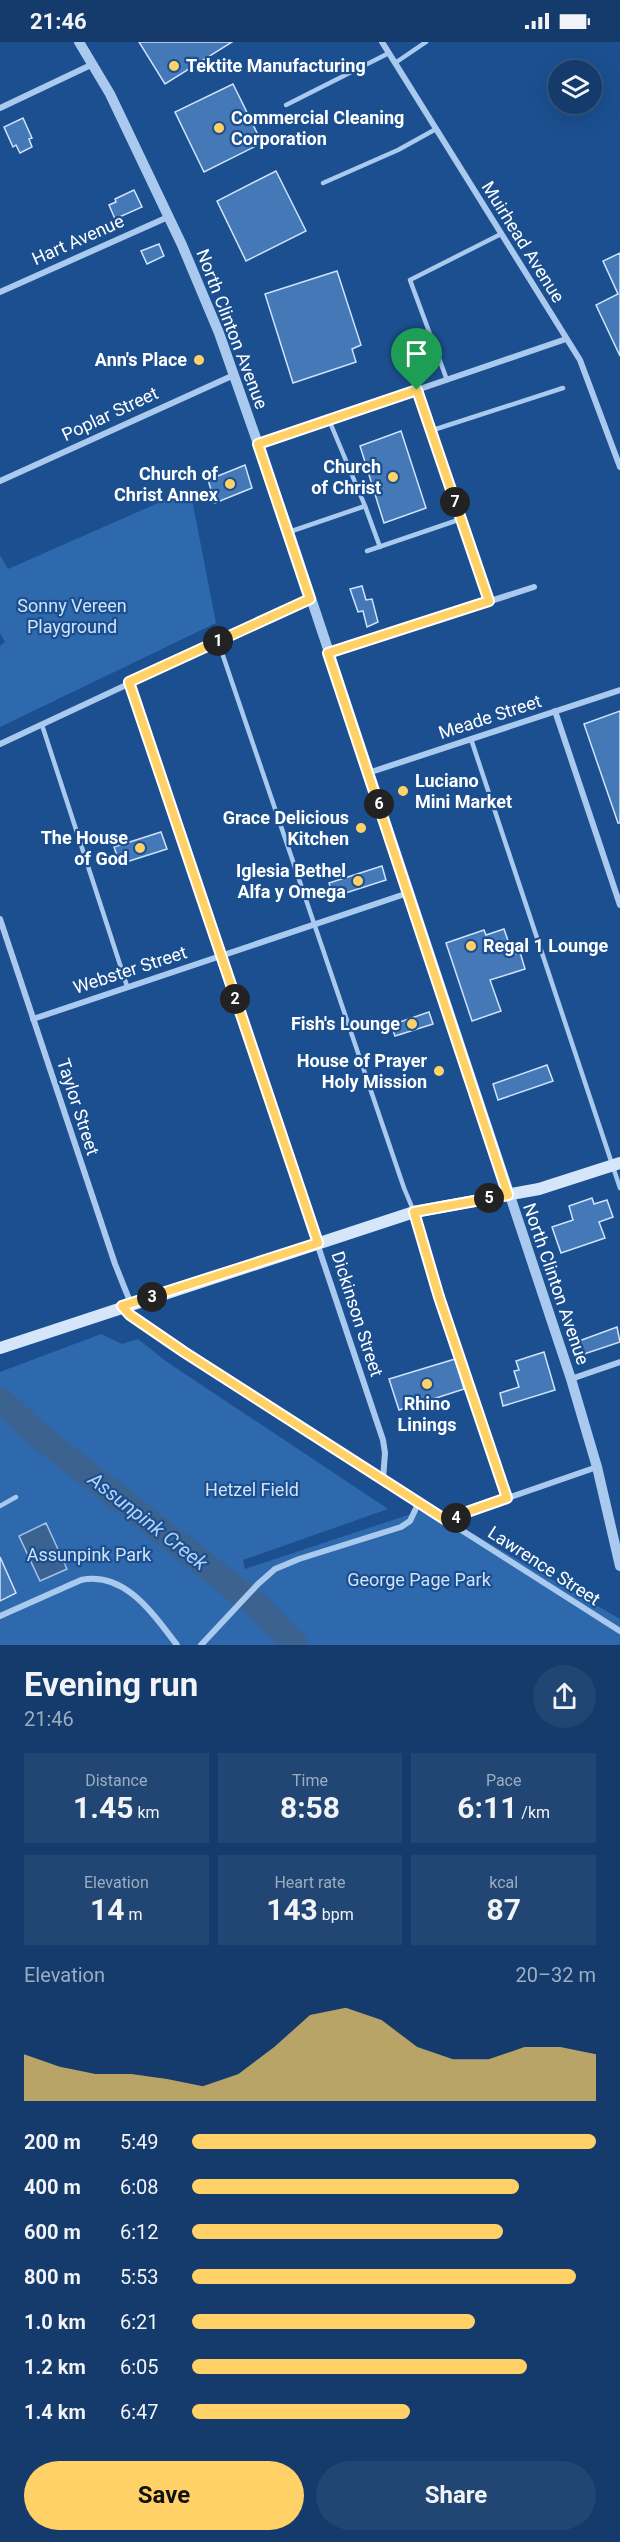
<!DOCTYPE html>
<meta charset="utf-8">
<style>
body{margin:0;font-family:Roboto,sans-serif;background:#214673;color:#f1f3f6;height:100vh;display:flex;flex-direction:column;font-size:22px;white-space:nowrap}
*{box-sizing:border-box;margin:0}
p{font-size:20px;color:#9dadc1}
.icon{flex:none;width:33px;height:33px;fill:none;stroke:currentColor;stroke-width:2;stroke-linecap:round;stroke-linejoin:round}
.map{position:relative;height:1603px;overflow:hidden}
.drawer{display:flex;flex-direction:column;background:#143b6b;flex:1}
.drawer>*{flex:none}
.controls{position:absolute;left:548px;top:18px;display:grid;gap:12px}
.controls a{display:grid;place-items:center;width:54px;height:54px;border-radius:50%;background:#143b6b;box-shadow:0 6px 24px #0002,0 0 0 2px #33557e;font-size:30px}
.pin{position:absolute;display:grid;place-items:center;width:51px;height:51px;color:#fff;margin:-62px -26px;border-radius:50% 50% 50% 0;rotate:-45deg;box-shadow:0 0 6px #0007}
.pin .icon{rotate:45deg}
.km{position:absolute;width:30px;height:30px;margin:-15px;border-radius:50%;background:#222;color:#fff;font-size:16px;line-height:30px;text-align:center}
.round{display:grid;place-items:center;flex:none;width:63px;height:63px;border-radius:32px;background:#214673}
.overview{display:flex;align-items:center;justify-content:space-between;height:102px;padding:0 24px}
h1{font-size:33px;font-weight:700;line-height:45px}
.figures{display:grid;grid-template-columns:repeat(3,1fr);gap:9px;height:102px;padding:6px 24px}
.figures div{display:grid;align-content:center;border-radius:0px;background:#214673;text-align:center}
.figures b{font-size:30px;font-weight:700}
.figures small{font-size:16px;font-weight:400}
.figures p{font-size:16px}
.chart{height:168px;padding:12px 24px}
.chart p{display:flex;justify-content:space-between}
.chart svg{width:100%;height:108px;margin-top:6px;fill:#ffd166;opacity:.7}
.action{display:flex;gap:12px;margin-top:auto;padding:12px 24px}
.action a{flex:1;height:69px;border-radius:36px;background:#ffd166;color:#111;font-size:24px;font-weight:700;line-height:69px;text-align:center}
.action a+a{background:#214673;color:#f1f3f6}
ul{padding:0 24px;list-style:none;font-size:20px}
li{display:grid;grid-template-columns:96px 72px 1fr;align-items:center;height:45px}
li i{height:15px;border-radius:8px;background:#ffd166}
.status{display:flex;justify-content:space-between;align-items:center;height:42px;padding:0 30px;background:#143b6b;direction:ltr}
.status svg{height:16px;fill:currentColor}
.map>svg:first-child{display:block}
</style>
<div class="status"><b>21:46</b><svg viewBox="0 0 49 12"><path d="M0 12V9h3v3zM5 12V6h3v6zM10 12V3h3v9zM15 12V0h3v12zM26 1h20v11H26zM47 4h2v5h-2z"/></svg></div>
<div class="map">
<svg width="620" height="1603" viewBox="0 0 620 1603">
<rect width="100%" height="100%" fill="#1b4f8f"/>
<g fill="#2e69ad">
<path d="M 190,447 L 216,581 L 0,685 L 0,604 L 5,600 L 0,591 L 0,513 L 8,527 Z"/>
<path d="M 101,1292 L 122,1302 L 138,1297 L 167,1320 L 388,1467 L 243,1518 L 245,1527 L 429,1466 L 620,1577 L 620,1603 L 0,1603 L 0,1330 Z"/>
</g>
<path fill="#3c6290" stroke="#9cc4f0" stroke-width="1.5" d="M 46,1481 L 67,1527 L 40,1539 L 19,1494 Z"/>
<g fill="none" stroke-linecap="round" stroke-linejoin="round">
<path stroke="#3c6290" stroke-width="26" d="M 0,1358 L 39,1394 L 259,1565 L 295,1603"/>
</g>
<g fill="#4478b7" stroke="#cfe3fa" stroke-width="1.5">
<path d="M 139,0 L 232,0 L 165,42 Z"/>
<path d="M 233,42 L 262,101 L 204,130 L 175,70 Z"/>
<path d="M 23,76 L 32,96 L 29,97 L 32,105 L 20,111 L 16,103 L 13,105 L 4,85 Z"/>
<path d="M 276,129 L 306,189 L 246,219 L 217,159 Z"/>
<path d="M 134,148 L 142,165 L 115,177 L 109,163 L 116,160 L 115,157 Z"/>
<path d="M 159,202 L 164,214 L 147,222 L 141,209 Z"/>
<path d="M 620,211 L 620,314 L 596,263 L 618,252 L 603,219 Z"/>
<path d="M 337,229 L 361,303 L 352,307 L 356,320 L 293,341 L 265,252 Z"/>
<path d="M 401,389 L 426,466 L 384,481 L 360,404 Z"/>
<path d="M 245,423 L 252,446 L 215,461 L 208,438 Z"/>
<path d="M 362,544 L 366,558 L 372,557 L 378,580 L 367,585 L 363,569 L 358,570 L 350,547 Z"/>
<path d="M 620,669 L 620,781 L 618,781 L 584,682 Z"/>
<path d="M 161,790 L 167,807 L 120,822 L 114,805 Z"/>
<path d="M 382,824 L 386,838 L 333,855 L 329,841 Z"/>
<path d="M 504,887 L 513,913 L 520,910 L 525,927 L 490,938 L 501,969 L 472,979 L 446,901 L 484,888 L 486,893 Z"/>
<path d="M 429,970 L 433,982 L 395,994 L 391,983 Z"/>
<path d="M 547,1023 L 553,1039 L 498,1058 L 493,1042 Z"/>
<path d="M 592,1156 L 594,1162 L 607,1158 L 613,1175 L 599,1180 L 605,1196 L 561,1211 L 552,1185 L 573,1178 L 569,1164 Z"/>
<path d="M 617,1285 L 620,1300 L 584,1312 L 579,1299 Z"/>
<path d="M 544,1310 L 555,1348 L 503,1364 L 500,1351 L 519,1345 L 514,1329 L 519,1328 L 516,1319 Z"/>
<path d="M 455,1317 L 464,1347 L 399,1368 L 389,1337 Z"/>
<path d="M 0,1515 L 16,1551 L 0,1559 Z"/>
</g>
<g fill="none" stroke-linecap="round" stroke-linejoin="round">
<g stroke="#a9c9ee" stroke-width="4.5">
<path d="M 395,21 L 426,0"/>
<path d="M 286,63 L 389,11"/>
<path d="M 323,141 L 398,108 L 436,87"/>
<path d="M 447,338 L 410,238 L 501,192"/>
<path d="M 430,389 L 563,346"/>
<path d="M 365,464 L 380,505"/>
<path d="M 289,490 L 365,464 L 329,378"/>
<path d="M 367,509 L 461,477"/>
<path d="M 218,599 L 404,1146 L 414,1170 L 439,1255 L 507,1456"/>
<path d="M 42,683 L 127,944"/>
<path d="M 471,697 L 620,1146"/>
<path d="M 0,1464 L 16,1455"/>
</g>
<g stroke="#a9c9ee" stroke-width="6">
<path d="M 382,0 L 580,318 L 620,425"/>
<path d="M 0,66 L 93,22"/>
<path d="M 0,250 L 168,175"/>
<path d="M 417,349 L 489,559"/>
<path d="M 259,402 L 566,297"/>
<path d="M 0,439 L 234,333"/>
<path d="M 329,611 L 534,545"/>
<path d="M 129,640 L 383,1398 L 385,1411 L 383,1437"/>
<path d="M 555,669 L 620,863"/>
<path d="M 0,702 L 310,557"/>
<path d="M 368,731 L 620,648"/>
<path d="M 0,877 L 115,1222 L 131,1262"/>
<path d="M 33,977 L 408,851"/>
<path d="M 123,1265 L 158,1292 L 279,1372 L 620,1589"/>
<path d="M 571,1337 L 620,1320"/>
<path d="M 449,1480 L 467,1470 L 597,1425"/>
<path d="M 0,1574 L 81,1538 C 125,1529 153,1572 177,1603"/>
<path d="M 201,1603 L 258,1542 L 275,1527 L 299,1517 L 401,1485 L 410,1479 L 419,1460"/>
</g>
<path stroke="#a9c9ee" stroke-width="10" d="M 79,0 L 110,52 L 182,203 L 219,291 L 289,490 L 571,1337 L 597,1425 L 620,1524"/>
<path stroke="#d6e6fa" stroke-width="12" d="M 0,1306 L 414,1170 L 539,1147 L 620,1121"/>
</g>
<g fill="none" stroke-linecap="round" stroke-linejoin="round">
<defs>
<path id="route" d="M 417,348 L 489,559 L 328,611 L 508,1153 L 414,1170 L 439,1255 L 507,1456 L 467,1470 L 449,1480 L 184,1310 L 130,1273 L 122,1264 L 318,1201 L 129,640 L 310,557 L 258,402 Z"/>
</defs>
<use href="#route" stroke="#fff" stroke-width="12"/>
<use href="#route" stroke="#ffd166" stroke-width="8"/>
</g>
<g fill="#ffd166" stroke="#1b4f8f" stroke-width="2">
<circle cx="174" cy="24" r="6"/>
<circle cx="219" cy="86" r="6"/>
<circle cx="199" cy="318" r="6"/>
<circle cx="393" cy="435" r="6"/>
<circle cx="230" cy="442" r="6"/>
<circle cx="403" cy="749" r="6"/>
<circle cx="361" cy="786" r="6"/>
<circle cx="140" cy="806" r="6"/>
<circle cx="358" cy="839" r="6"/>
<circle cx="471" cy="904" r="6"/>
<circle cx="412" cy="982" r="6"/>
<circle cx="439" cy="1029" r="6"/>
<circle cx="427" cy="1342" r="6"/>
</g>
<g text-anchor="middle" stroke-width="4.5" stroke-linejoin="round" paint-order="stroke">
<g font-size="18" font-weight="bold" fill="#fff" stroke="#1b4f8f" text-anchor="end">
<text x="186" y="30" text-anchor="start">Tektite Manufacturing</text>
<text x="231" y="82" text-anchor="start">Commercial Cleaning<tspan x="231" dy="21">Corporation</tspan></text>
<text x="187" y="324">Ann's Place</text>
<text x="381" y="431">Church<tspan x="381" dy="21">of Christ</tspan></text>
<text x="218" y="438">Church of<tspan x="218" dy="21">Christ Annex</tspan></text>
<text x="415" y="745" text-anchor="start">Luciano<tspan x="415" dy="21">Mini Market</tspan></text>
<text x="349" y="782">Grace Delicious<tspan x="349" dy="21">Kitchen</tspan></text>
<text x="128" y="802">The House<tspan x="128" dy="21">of God</tspan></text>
<text x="346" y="835">Iglesia Bethel<tspan x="346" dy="21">Alfa y Omega</tspan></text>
<text x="483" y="910" text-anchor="start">Regal 1 Lounge</text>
<text x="400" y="988">Fish's Lounge</text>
<text x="427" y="1025">House of Prayer<tspan x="427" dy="21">Holy Mission</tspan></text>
<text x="427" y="1368" text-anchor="middle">Rhino<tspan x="427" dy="21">Linings</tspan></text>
</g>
<g font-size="18" fill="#fff" stroke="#1b4f8f">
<text transform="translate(78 198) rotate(-24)" y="6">Hart Avenue</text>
<text transform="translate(523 200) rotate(58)" y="6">Muirhead Avenue</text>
<text transform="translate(232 287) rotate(69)" y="6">North Clinton Avenue</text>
<text transform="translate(110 372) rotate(-25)" y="6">Poplar Street</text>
<text transform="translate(490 675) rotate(-18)" y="6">Meade Street</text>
<text transform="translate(130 928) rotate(-18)" y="6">Webster Street</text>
<text transform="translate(78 1065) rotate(72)" y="6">Taylor Street</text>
<text transform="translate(556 1242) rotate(71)" y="6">North Clinton Avenue</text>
<text transform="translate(357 1272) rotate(72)" y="6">Dickinson Street</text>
<text transform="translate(544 1524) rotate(33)" y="6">Lawrence Street</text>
</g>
<g font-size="18" fill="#cfe3fa" stroke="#1b4f8f">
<text x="72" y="570">Sonny Vereen<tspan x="72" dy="21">Playground</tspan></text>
<text x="252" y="1454">Hetzel Field</text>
<text x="89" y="1519">Assunpink Park</text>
<text x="419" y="1544">George Page Park</text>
</g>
<g font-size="20" font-style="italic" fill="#b5d3f5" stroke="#1b4f8f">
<text transform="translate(148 1479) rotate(38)" y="7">Assunpink Creek</text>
</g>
</g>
</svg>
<div class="controls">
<a><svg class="icon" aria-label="layers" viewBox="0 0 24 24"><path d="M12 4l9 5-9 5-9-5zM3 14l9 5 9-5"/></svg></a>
</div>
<div class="pin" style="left:417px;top:348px;background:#1e9e55"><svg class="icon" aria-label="arrive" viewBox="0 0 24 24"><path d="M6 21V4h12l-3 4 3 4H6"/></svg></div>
<b class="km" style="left:218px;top:599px">1</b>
<b class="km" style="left:235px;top:957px">2</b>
<b class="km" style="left:152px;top:1255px">3</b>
<b class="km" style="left:456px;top:1476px">4</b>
<b class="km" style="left:489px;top:1156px">5</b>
<b class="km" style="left:379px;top:762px">6</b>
<b class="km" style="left:455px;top:460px">7</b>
</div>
<section class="drawer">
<div class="overview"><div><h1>Evening run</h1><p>21:46</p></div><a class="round"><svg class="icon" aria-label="share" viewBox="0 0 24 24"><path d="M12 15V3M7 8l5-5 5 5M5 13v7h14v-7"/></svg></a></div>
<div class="figures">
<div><p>Distance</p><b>1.45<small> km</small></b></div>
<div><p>Time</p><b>8:58</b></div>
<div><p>Pace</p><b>6:11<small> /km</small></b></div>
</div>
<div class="figures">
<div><p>Elevation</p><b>14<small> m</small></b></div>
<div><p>Heart rate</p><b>143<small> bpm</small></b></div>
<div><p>kcal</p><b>87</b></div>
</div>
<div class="chart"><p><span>Elevation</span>20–32 m</p>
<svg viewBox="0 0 160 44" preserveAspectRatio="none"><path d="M0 44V25L10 30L20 33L30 33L40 35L50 38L60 33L70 22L80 9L90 6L100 11L110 22L120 27L130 27L140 22L150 22L160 25V44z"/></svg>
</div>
<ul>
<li><b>200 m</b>5:49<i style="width:100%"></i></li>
<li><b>400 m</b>6:08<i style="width:81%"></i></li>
<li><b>600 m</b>6:12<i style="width:77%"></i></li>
<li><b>800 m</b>5:53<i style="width:95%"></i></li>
<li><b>1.0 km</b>6:21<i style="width:70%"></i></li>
<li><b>1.2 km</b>6:05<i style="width:83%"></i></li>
<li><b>1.4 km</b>6:47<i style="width:54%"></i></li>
</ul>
<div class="action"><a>Save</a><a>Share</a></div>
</section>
